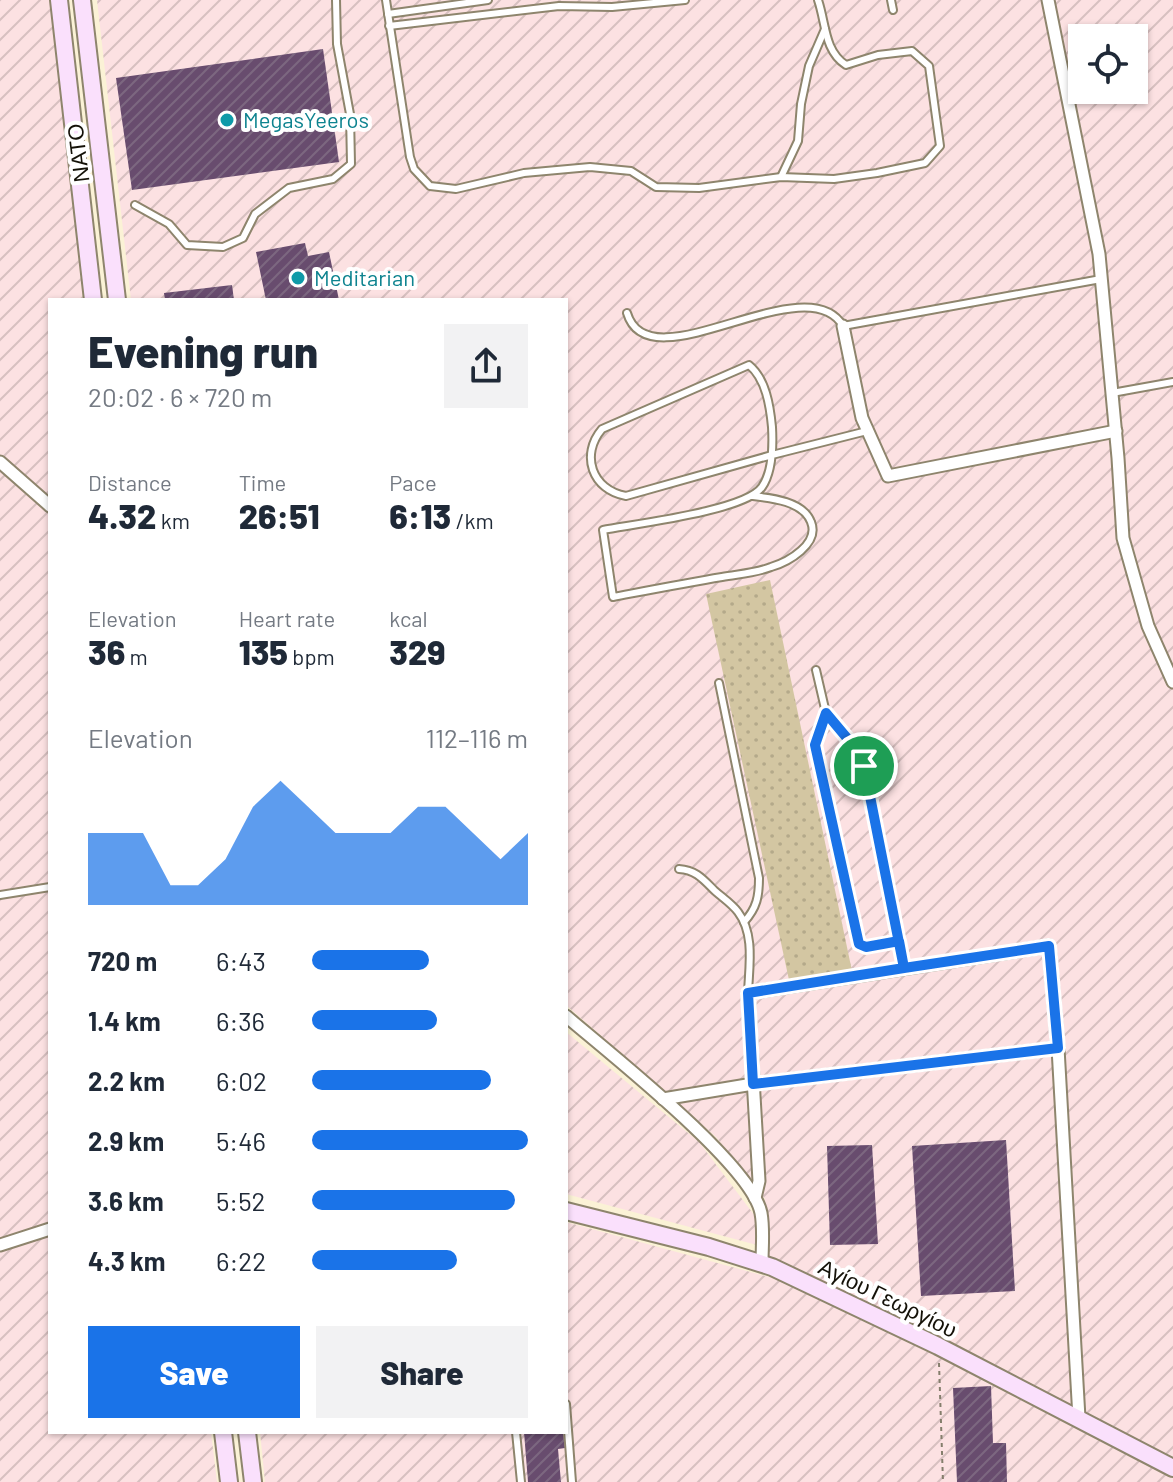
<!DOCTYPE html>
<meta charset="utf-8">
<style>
body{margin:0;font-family:Barlow,sans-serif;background:#f2f2f3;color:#1f2937;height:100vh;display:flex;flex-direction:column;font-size:30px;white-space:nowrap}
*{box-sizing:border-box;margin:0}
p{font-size:26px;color:#747a83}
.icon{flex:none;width:44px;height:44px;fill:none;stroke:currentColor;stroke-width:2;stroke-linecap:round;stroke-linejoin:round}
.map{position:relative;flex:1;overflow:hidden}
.details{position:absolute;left:48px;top:298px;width:520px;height:1136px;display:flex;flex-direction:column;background:#fff;border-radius:0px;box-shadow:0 2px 6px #0004}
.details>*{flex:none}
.controls{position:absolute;left:1068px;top:24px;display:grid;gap:16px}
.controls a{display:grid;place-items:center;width:80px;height:80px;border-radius:0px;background:#fff;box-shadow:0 2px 6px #0004;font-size:40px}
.pin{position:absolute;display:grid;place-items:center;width:68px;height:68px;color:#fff;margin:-34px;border:4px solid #fff;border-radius:50%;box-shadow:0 2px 8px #0007}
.round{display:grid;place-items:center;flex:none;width:84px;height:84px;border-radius:0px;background:#f2f2f3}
.overview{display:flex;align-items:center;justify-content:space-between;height:136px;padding:0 40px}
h1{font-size:44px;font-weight:800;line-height:60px}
.figures{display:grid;grid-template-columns:repeat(3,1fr);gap:12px;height:136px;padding:8px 40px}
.figures div{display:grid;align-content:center}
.figures b{font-size:34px;font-weight:800}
.figures small{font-size:22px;font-weight:400}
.figures p{font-size:22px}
.chart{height:224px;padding:16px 40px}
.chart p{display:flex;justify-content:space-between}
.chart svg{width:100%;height:144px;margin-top:8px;fill:#1a73e8;opacity:.7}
.button{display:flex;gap:16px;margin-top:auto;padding:16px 40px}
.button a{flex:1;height:92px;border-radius:0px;background:#1a73e8;color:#fff;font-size:32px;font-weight:800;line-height:92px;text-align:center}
.button a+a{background:#f2f2f3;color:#1f2937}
ul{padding:0 40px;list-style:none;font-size:26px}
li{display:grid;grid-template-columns:128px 96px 1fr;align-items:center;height:60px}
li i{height:20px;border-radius:10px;background:#1a73e8}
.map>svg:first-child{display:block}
</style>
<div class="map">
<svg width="1173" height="1482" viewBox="0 0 1173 1482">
<defs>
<pattern id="industrial-furrows" width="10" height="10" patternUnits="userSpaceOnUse" patternTransform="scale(2)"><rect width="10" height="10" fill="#fce1e2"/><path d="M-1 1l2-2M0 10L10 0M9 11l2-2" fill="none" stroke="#d7c0c0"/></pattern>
<pattern id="grass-dots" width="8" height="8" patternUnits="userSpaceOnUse" patternTransform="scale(2)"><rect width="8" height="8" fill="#d3c6a2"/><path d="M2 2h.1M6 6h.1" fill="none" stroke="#b4a98a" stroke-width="1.8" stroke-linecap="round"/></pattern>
<pattern id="building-hatch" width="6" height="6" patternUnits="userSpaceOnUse" patternTransform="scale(2)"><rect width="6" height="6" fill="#684c6e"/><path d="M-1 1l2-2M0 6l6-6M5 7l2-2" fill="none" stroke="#7c6780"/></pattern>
</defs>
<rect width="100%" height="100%" fill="#fbf2d6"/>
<g fill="url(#industrial-furrows)" fill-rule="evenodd">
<path d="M 0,0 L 51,0 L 83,300 L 50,300 L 50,1432 L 211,1432 L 217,1482 L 0,1482 Z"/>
<path d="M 97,0 L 1173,0 L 1173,1482 L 265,1482 L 260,1432 L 566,1432 L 566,1222 L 769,1277 L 765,1199 L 716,1137 L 566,1005 L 566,300 L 131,300 ZM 1082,38 L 1134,38 L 1134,90 L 1082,90 Z"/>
<path d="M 566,1032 L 699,1142 L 758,1220 L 757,1245 L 566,1194 Z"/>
</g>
<path fill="url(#grass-dots)" d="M 770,580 L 852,971 L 789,980 L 706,594 Z"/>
<g fill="url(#building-hatch)">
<path d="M 323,49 L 339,162 L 132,190 L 116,78 Z"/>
<path d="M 305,243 L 308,256 L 329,252 L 339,300 L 266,300 L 256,252 Z"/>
<path d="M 232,285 L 234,300 L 165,300 L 164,293 Z"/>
<path d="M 1006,1140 L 1015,1291 L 921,1296 L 912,1146 Z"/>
<path d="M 872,1145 L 878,1244 L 830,1245 L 827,1146 Z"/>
<path d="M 991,1386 L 993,1443 L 1006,1443 L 1007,1482 L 957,1482 L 953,1388 Z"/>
<path d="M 524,1432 L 563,1432 L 565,1448 L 558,1449 L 561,1482 L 528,1482 Z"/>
</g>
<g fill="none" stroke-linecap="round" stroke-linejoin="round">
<defs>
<g id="service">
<path d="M 386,0 L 410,157 L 414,169 L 430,186 L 456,189 L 524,173 L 590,167 L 631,171 L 656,187 L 699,188 L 781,177 L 834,179 L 877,173 L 925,163 L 940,146 L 929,66 L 912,51 L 878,55 L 846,65 C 824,51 826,23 818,0"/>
<path d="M 891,0 L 893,10"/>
<path d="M 388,14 L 488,0"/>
<path d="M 389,26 L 559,6 L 612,7 L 685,0"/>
<path d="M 781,177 L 798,141 L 801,104 L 809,66 L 825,29"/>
<path d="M 135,205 L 169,224 L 187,245 L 223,247 L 243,238 L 255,214 L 289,188 L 333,179 L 351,164 L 350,114 L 337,44 L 336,0"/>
<path d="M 627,313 C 649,387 806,263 843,326 L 1101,279"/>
<path d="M 1112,393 L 1173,382"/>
<path d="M 752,496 C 771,498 803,501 811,522 C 820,544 788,562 771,567 C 756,573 738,574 722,577 C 686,583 650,590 613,597 L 603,530 C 634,524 745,511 762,487 C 773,471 773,445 772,427 C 770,406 766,379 749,365 L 602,429 C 580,455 592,490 626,496 L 772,455 L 867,431"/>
<path d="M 816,670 L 826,713 L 852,744 L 864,766 L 904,968"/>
<path d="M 719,683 L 759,878 C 759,896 757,908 744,922"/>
<path d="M 826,713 L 815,745 L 857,941 L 866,947 L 899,941"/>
<path d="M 679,869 C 696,870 703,879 715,891 C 723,898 732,904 738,912 C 755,934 749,967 748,993"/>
<path d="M 0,895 L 50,887"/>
<path d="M 566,1404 L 572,1482"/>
<path d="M 516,1432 L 521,1482"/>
</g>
<g id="minor">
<path d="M 1048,0 L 1099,254 L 1118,458 L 1123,538 L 1148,626 L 1173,682"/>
<path d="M 843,326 L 862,418 L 888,476 L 1116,431"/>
<path d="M 0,462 L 50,506"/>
<path d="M 566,1016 C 608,1052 752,1165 761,1213 C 764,1229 762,1247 762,1263"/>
<path d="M 663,1099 L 753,1084 L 1058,1048"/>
<path d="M 755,1198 L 759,1181 L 748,993 L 1049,946 L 1058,1048 L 1079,1418"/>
<path d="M 0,1245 L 50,1229"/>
</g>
<g id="secondary">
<path d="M 59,0 L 93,300"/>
<path d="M 82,0 L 117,300"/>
<path d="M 566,1211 L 709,1247 L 772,1267 L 938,1346 L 1173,1468"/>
<path d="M 223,1432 L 229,1482"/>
<path d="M 247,1432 L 253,1482"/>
</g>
</defs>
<use href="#service" stroke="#8e856d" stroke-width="10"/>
<use href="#minor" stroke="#8e856d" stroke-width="15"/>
<use href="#secondary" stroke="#8e856d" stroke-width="20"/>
<path stroke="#847e6c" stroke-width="2" stroke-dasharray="4 4" stroke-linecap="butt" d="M 939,1363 L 943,1482"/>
<use href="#service" stroke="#fff" stroke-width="6"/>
<use href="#minor" stroke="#fff" stroke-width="11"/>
<use href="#secondary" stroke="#fae0fc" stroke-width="16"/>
</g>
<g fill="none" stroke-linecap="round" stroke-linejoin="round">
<defs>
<path id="route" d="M 864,766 L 904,968 L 748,993 L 753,1084 L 1058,1048 L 1049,946 L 904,968 L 899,941 L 866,947 L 859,944 L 815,745 L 826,713 L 852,744 L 864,766"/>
</defs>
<use href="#route" stroke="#fff" stroke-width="16"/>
<use href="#route" stroke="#1a73e8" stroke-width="10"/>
</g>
<g fill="#0f9aa8" stroke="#fff" stroke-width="3">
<circle cx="227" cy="120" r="8"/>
<circle cx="298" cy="278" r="8"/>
</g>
<g text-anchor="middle" stroke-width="8" stroke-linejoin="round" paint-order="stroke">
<g font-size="22" fill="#0d838f" stroke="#fff" text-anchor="start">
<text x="243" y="128">MegasYeeros</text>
<text x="314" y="286">Meditarian</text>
</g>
<g font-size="22" fill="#141108" stroke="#fff">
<text transform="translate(78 153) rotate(-97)" y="8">ΝΑΤΟ</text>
<text transform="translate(888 1298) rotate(26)" y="8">Αγίου Γεωργίου</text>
</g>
</g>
</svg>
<div class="controls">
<a><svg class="icon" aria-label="locate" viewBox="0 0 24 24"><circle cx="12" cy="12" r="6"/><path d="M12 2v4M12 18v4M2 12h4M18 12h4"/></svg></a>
</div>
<div class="pin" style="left:864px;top:766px;background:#1e9e55"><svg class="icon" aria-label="arrive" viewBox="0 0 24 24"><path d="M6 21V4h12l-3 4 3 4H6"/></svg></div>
<section class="details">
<div class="overview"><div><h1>Evening run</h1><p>20:02 · 6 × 720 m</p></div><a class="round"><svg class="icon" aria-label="share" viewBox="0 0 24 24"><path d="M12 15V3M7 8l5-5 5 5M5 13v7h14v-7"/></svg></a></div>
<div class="figures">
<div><p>Distance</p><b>4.32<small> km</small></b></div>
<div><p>Time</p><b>26:51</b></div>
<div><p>Pace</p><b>6:13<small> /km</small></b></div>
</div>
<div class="figures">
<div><p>Elevation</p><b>36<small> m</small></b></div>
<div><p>Heart rate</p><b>135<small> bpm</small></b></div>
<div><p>kcal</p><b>329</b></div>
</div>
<div class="chart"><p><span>Elevation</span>112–116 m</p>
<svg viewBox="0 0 160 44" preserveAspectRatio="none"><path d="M0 44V22L10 22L20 22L30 38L40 38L50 30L60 14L70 6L80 14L90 22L100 22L110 22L120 14L130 14L140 22L150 30L160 22V44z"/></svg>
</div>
<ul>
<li><b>720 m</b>6:43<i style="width:54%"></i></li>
<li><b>1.4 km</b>6:36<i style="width:58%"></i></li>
<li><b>2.2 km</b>6:02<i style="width:83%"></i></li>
<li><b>2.9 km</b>5:46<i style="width:100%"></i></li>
<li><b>3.6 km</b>5:52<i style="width:94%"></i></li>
<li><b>4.3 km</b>6:22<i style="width:67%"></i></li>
</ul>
<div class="button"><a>Save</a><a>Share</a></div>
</section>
</div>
